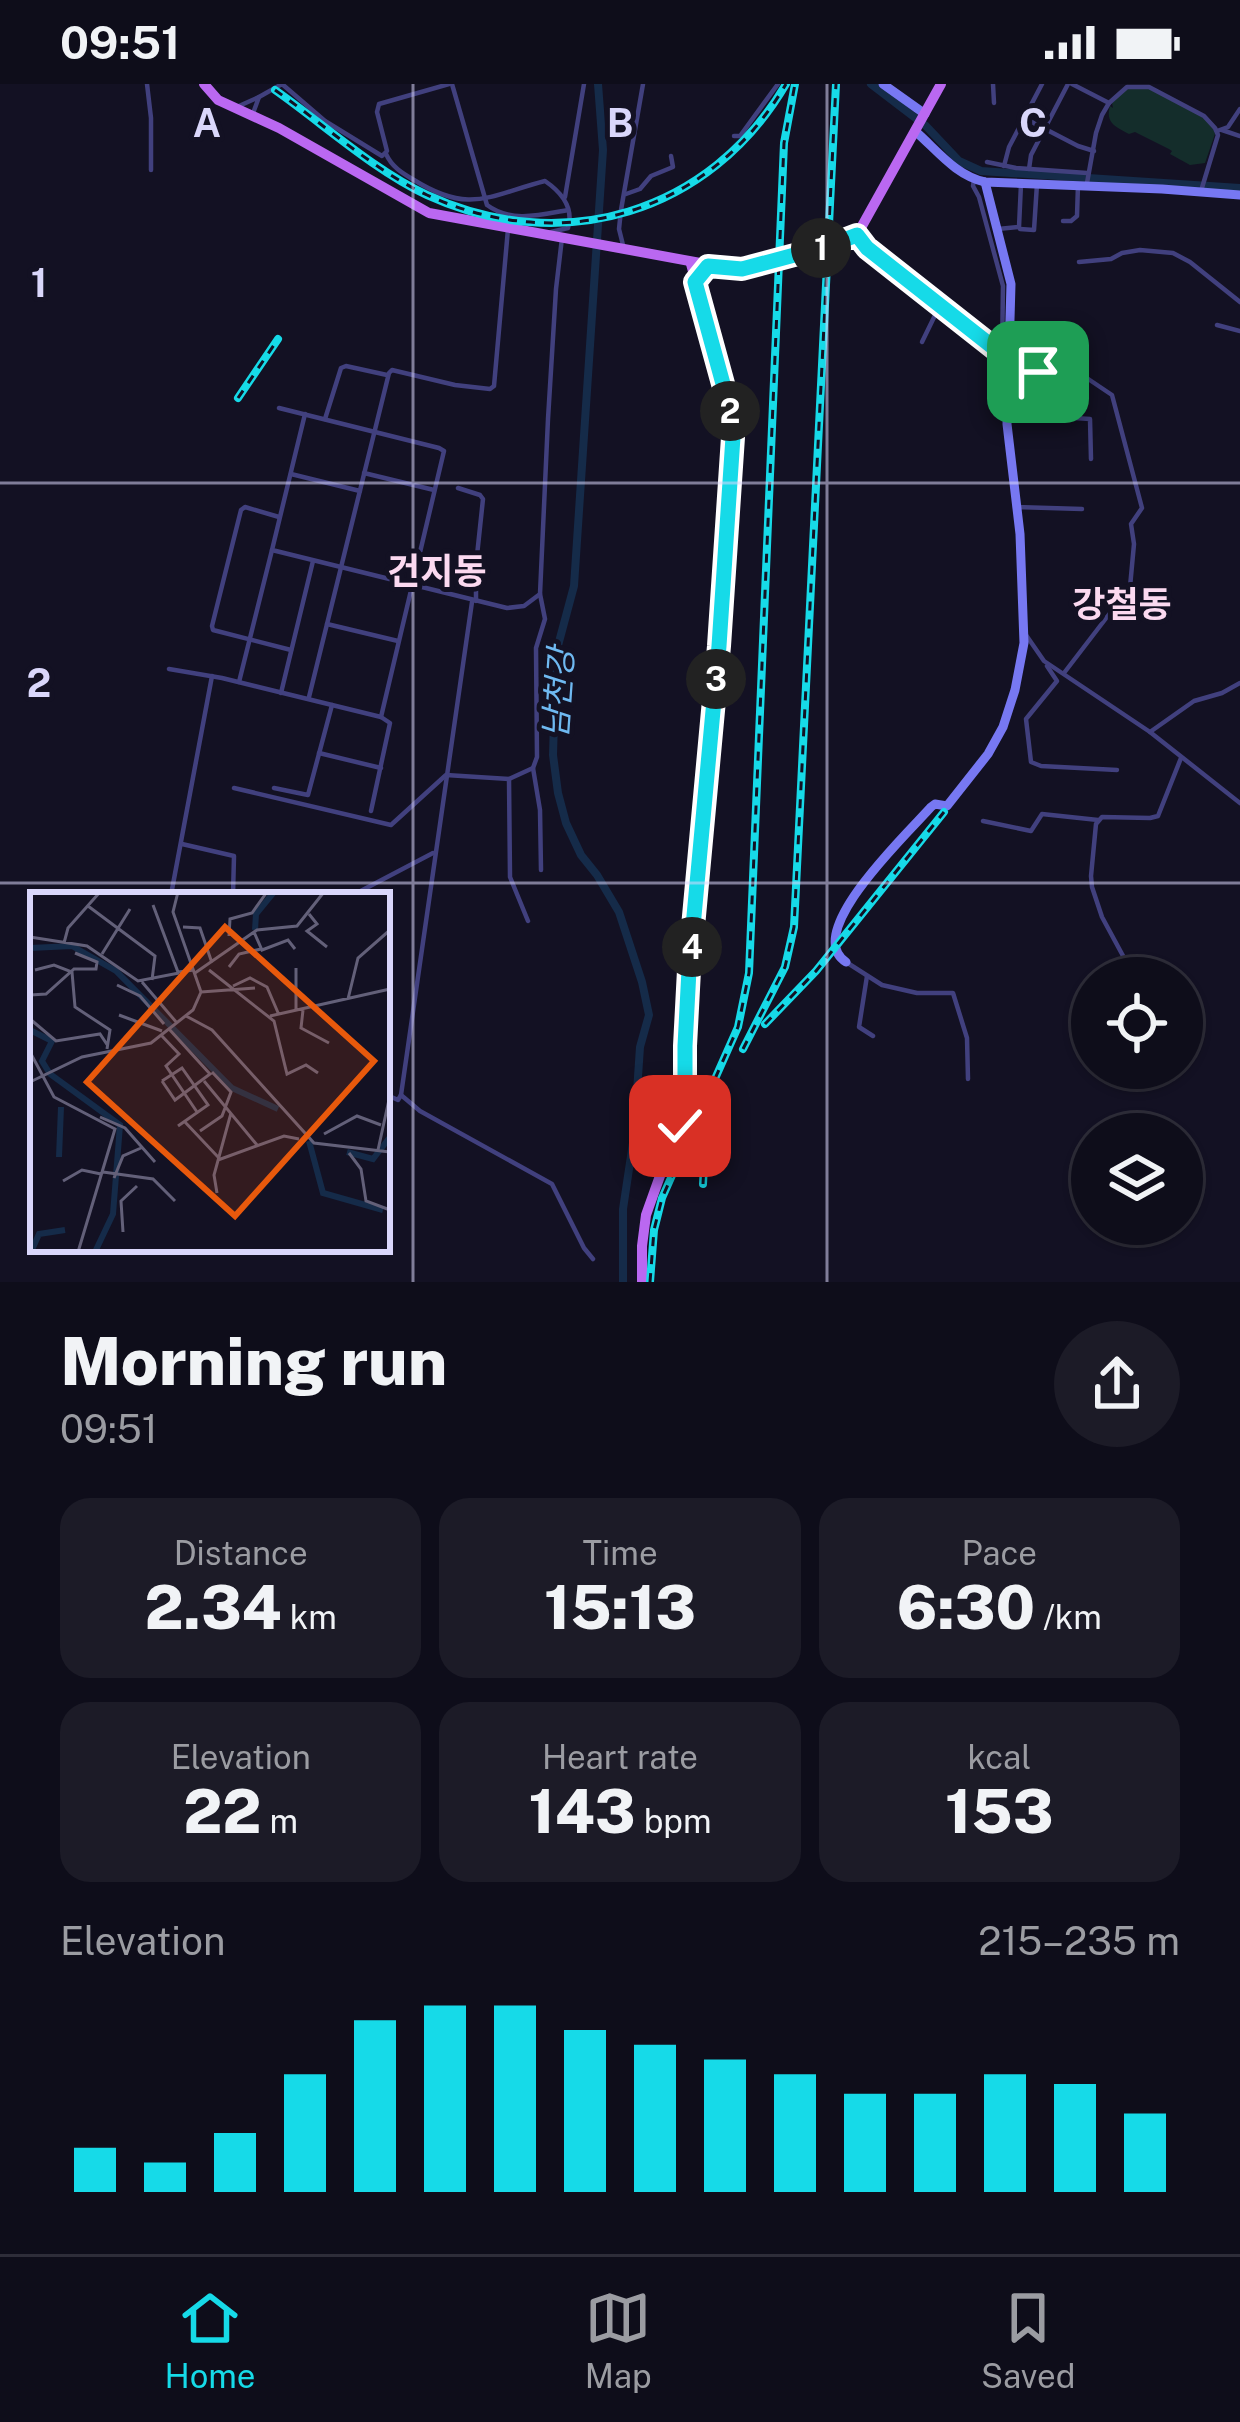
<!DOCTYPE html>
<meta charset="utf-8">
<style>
body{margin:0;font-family:"Public Sans","Noto Sans KR",sans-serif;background:#1c1b27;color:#f1f3f6;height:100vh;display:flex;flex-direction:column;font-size:45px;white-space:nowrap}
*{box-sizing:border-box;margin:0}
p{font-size:39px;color:#9b9ca2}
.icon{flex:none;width:66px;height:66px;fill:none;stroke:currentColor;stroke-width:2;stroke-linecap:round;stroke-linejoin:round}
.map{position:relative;height:1198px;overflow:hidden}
.drawer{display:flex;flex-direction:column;background:#0e0d1a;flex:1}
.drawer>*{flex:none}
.buttons{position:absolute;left:1071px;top:873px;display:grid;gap:24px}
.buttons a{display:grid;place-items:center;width:132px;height:132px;border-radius:50%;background:#0e0d1a;box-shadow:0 3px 9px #0004,0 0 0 3px #2e2d39;font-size:60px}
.pin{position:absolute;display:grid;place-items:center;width:102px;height:102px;color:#fff;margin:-51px;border-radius:24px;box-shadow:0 6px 18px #0006}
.km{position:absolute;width:60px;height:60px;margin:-30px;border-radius:50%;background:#222;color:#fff;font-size:33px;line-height:60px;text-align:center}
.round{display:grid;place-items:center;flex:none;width:126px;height:126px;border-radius:63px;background:#1c1b27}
.overview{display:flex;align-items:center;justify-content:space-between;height:204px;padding:0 60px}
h1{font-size:66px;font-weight:800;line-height:90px}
.stats{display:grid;grid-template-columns:repeat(3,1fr);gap:18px;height:204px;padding:12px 60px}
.stats div{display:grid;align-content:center;border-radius:30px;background:#1c1b27;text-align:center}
.stats b{font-size:60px;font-weight:800}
.stats small{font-size:33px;font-weight:400}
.stats p{font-size:33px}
.chart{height:336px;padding:24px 60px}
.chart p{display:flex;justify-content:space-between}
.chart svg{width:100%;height:216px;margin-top:12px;stroke:#16dae8;stroke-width:6}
.status{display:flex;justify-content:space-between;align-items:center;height:84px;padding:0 60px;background:#0e0d1a;direction:ltr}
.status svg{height:33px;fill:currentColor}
.menu{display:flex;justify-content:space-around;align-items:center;height:168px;border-top:3px solid #2e2d39;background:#0e0d1a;font-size:33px;color:#9b9ca2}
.menu a{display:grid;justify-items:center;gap:6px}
.menu .on{color:#16dae8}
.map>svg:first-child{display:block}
</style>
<div class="status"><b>09:51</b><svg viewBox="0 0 49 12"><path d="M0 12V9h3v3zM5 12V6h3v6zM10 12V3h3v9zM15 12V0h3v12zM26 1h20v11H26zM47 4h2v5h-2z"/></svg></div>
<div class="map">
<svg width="1240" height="1198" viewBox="0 0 1240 1198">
<rect width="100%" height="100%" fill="#131123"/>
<path fill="#142d2b" d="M 1131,3 L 1149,4 L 1201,31 L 1212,41 L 1215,50 L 1205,79 L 1190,81 L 1170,70 L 1172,67 L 1169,65 L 1135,48 L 1129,50 C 1116,43 1105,39 1110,22 L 1113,24 L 1112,19 L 1121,8 Z"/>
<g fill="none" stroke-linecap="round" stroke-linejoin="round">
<g stroke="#152b49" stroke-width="8">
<path d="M 598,0 L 603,66 L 574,502 L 556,569 L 553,671 L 558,709 L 566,739 L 581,771 L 597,791 L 619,828 L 642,898 L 649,931 L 640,963 L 634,1052 L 623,1125 L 623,1198"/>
<path d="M 871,0 L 926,42 L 959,77 L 981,87 L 1240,104"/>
</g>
<g stroke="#41407e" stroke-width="4.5">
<path d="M 147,0 L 151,34 L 151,86"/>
<path d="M 452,0 L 487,121 C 511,139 540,131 568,126"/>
<path d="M 993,0 L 994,19"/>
<path d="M 1072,0 L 1109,19"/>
<path d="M 259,13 L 282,0 L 325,37 L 382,72 L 387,67 L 377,28 L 379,20 L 449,0"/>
<path d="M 239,22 L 259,13 L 252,32"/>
<path d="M 1024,34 L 1078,62 L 1094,67"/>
<path d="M 1222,46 L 1240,52"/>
<path d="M 1217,47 L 1228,43 L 1240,25"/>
<path d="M 734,52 L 740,52 L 778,0"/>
<path d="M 386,70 C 392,83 402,89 414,96 C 470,131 490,111 545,97 C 561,108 574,124 568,144 L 551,148"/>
<path d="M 987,78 L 1016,84 L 1087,89"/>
<path d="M 1004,82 L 1009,63 L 1042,0"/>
<path d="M 1029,85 L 1031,71 L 1068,0"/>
<path d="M 974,95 L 973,102 L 979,113 L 1003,202 L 1002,270"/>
<path d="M 1087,99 L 1096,49 L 1102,31 L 1109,19 L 1127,3 L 1149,3 L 1204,32 L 1215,44 L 1218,51 L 1201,107"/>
<path d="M 626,110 L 640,105 L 651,92 L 673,83 L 671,72"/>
<path d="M 565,113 L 584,0"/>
<path d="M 1063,137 L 1071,137 L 1077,132 L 1078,101"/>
<path d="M 998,145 L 1019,143 L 1021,100"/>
<path d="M 1020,145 L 1034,146 L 1037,100"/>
<path d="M 623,161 L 619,145 L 621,126 L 643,0"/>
<path d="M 1079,178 L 1111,175 L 1122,169 L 1140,166 L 1173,169 L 1190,178 L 1240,218"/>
<path d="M 1217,241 L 1240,247"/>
<path d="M 922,258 L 940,221"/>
<path d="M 1013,268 L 1054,272 L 1112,311 L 1142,424 L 1131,440 L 1134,460 L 1130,503 L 1064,589"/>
<path d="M 1013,278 L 1036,285 L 1043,332 L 1090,335 L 1091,375"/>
<path d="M 305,330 L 272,466 L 507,524 L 524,522 L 540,510 L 548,335 L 556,205 L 562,154"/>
<path d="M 325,335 L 341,284 L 346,282 L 387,291"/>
<path d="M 364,389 L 434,406"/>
<path d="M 291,390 L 360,407"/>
<path d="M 458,404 L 480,411 L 483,415 L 476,481 L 476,517"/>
<path d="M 1015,423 L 1082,425"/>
<path d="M 279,433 L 245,423 L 241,426 L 212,542 L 213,546 L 291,566"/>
<path d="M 327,540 L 398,557"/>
<path d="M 1026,551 L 1044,577 L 1150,648 L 1240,719"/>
<path d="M 1047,582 L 1057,597 L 1026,635 L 1031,678 L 1041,682 L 1117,686"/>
<path d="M 169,585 L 222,594 L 381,633 L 444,367 L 439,364 L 279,324"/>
<path d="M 239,598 L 272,466"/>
<path d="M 281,609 L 313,477"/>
<path d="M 309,613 L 389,289 L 392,286 L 455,301 L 490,305 L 494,302 L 508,145"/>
<path d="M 1150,648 L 1194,617 L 1222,609 L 1240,599"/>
<path d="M 319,669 L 381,684"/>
<path d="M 533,684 L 540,726 L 541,786"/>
<path d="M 509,695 L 510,793 L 528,837"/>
<path d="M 234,704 L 391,741 L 446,691 L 509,695 L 533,684 L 537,673 L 536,564 L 545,535 L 540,510"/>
<path d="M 274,704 L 308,711 L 332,621"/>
<path d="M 371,727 L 390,639 L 381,633"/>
<path d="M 983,737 L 1031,747 L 1042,730 L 1098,736"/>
<path d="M 182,760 L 234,772 L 233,811"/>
<path d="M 171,811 L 212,592"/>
<path d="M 353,811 L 433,769"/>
<path d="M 846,878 L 882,901 L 917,909 L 953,909 L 967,954 L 968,995"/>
<path d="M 867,892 L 859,943 L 873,952"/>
<path d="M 1135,894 L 1102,833 L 1092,803 L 1091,792 L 1096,740 L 1102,733 L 1150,734 L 1158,732 L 1181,674"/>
<path d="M 387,1011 L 398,1016 L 401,1011 L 420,1027 L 552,1100 L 584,1164 L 593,1175"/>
<path d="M 401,1011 L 472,518"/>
<path d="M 30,1025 L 33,1023"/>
</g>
<g stroke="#7778f2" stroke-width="9">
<path d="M 883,0 L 925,30"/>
<path d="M 915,47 C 938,67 955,91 985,98 L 1162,105 L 1240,111"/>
<path d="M 857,151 L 867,164 L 1008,275"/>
<path d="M 846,878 C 801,849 909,748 931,723 L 935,720 L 947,722 L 988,670 L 1003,643 L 1015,606 L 1024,559 L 1020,450 L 1007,340 L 1011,200 L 985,98"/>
</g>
<g stroke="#ba68f1" stroke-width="10">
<path d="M 204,0 L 218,16 L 279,44 L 429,129 L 733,185 L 780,176 L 857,151 L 941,0"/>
<path d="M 642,1198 L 642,1162 L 646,1131 L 685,1022 L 685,962 L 689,887 L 719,562 L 733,353 L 730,325 L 691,180"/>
</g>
<defs>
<g id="rail">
<path d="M 275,6 C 322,39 375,87 427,111 C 562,173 710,130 786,0"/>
<path d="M 238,314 L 278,255"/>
<path d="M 765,940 L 816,887 L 944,728"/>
<path d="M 743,965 L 785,883 L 794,843 L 836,0"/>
<path d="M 703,1100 L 705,1061 L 709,1029"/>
<path d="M 650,1198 L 654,1146 L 662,1114 L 738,943 L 749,889 L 784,59 L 795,0"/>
</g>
</defs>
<use href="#rail" stroke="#16dae8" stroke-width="8"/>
<use href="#rail" stroke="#131123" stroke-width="3" stroke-dasharray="9" stroke-linecap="butt"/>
</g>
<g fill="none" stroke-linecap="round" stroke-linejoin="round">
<defs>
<path id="route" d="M 680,1042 L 685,1022 L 685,962 L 689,886 L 719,562 L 733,353 L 728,318 L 695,198 L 708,182 L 742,185 L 828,162 L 857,151 L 867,164 L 1008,275 L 1033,283 L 1038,288"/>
</defs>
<use href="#route" stroke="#fff" stroke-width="24"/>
<use href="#route" stroke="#16dae8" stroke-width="15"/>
</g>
<path fill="none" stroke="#dad7fb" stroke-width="3" stroke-opacity="0.55" d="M 413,0 L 413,1198M 827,0 L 827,1198M 0,399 L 1240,399M 0,799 L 1240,799"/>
<g text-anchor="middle" stroke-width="10" stroke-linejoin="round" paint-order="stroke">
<g font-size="33" font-style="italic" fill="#6fb9f1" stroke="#131123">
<text transform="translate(558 609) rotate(-86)" y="12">남천강</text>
</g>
<g font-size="36" font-weight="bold" fill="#fbd9f0" stroke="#131123">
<text x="437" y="500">건지동</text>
<text x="1122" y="533">강철동</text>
</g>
</g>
<g transform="translate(30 808)">
<rect width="360" height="360" fill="#131123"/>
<path fill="none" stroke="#152b49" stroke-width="6" d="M 225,38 L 226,22 L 244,0M 0,56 L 42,54 L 86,79 L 202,196 L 248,217M 0,138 L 22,149 L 12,169 L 20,182 L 90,233 L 83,322 L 65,360M 279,249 L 293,301 L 353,318M 317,260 L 343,267 L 360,245M 29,265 L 31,215M 1,360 L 9,342 L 35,338"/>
<path fill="none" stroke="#636079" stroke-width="3" d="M 123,13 L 148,80 L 164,78M 58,14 L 125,64 L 122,88M 279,22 L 287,32 L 277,39 L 297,55M 153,35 L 170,36 L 182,71M 224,40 L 232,58 L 258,48 L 265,57M 199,44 L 200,27 L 222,21 L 237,0M 0,45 L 57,54 L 108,89 L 149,81M 34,51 L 38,36 L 70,0M 72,62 L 100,17M 199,75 L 209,62 L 231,57M 5,78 L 24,73 L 42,80 L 45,115 L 80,138 L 77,157M 179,78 L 244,129 L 257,182 L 276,173 L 288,181M 165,81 L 227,38 L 267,34 L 294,0M 112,90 L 147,131M 87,93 L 110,104 L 134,132M 203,94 L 220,86 L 237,95 L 249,123M 171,100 L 225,96M 0,103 L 16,102 L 44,77 L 66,77 L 67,70 L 45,61M 318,107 L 328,66 L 360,38M 273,118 L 271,136 L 299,151M 266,119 L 266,76M 89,123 L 132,139M 156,124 L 182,138 L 284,251 L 360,260M 240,124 L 360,97M 0,127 L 26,149 L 70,142 L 78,154M 131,143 L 149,162 L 136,174 L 167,220M 0,160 L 24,205 L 85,237 L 48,360M 132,189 L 145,208 L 180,182 L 139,137M 132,189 L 152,176 L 178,213 L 148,234M 174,189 L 227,253M 0,190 L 52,165 L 121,151 L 163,118 L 171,100 L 143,20 L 148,0M 70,225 L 95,236 L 125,270M 154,229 L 188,265M 170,239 L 192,224 L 201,200 L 182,180M 294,242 L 327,224 L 351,233M 348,258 L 360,203M 319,261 L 331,277 L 336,309 L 360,318M 188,268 L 254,244 L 269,247M 73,280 L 123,287 L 145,309M 84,286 L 93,264 L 111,256M 33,289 L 52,278 L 71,282M 187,301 L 184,283 L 201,221M 93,340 L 91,309 L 107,294"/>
<path fill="#e8590c" fill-opacity="0.15" stroke="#e8590c" stroke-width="6" d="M 195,35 L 344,169 L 205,324 L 57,190 Z"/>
<rect width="360" height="360" fill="none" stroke="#dad7fb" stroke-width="6"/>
</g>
<g font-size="39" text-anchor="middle" font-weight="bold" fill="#dad7fb" stroke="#131123" stroke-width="10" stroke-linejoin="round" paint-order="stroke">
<text x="207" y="53">A</text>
<text x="620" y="53">B</text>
<text x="1033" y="53">C</text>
<text x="39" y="213">1</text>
<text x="39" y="613">2</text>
</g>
</svg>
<div class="buttons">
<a><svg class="icon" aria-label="locate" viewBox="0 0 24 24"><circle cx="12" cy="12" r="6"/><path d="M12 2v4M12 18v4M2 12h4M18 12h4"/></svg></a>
<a><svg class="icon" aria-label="layers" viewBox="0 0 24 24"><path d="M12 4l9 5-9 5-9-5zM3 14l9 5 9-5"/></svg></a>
</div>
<div class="pin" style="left:1038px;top:288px;background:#1e9e55"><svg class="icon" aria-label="arrive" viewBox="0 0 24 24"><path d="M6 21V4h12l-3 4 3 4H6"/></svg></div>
<div class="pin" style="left:680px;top:1042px;background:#d93025"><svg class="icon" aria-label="check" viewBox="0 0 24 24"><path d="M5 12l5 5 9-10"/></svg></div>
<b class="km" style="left:821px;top:164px">1</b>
<b class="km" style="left:730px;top:327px">2</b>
<b class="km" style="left:716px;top:595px">3</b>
<b class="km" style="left:692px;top:863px">4</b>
</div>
<section class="drawer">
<div class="overview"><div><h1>Morning run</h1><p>09:51</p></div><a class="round"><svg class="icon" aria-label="share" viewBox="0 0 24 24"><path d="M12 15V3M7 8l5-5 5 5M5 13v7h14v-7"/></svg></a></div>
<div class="stats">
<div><p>Distance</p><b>2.34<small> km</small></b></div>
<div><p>Time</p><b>15:13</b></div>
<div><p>Pace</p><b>6:30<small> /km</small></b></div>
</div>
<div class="stats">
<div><p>Elevation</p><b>22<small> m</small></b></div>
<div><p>Heart rate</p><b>143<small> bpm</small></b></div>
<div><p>kcal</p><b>153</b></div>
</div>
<div class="chart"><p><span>Elevation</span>215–235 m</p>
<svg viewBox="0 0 160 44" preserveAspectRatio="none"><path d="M5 44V35M15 44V38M25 44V32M35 44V20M45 44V9M55 44V6M65 44V6M75 44V11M85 44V14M95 44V17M105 44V20M115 44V24M125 44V24M135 44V20M145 44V22M155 44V28"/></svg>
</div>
</section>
<nav class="menu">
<a class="on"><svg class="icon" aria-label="home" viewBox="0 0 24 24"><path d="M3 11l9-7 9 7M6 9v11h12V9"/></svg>Home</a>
<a><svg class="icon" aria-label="map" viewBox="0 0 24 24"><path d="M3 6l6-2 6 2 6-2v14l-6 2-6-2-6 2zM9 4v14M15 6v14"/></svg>Map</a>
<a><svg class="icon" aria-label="saved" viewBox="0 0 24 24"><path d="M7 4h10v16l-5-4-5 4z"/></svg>Saved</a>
</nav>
